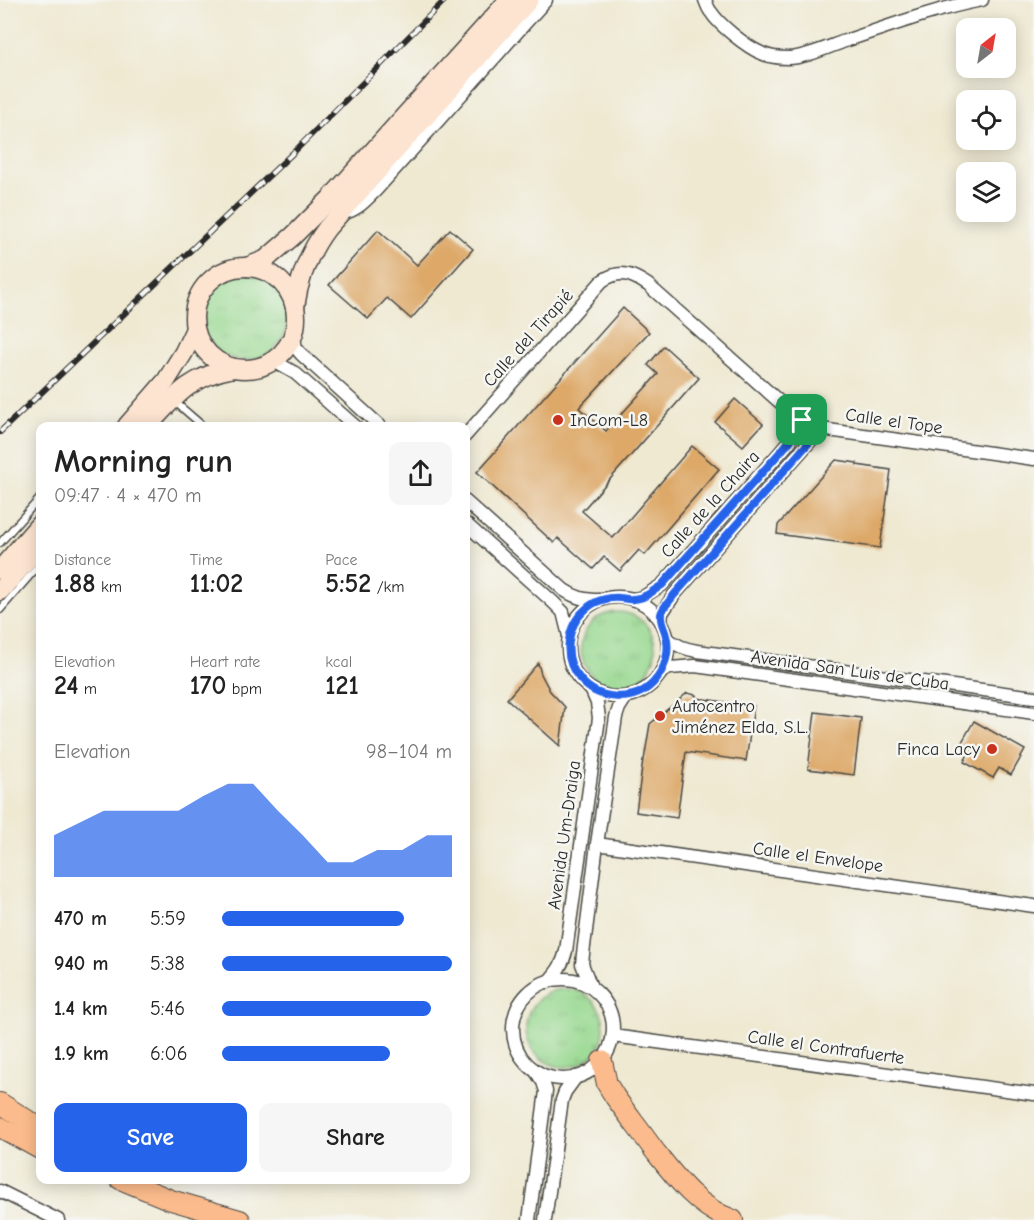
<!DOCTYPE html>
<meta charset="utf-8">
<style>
body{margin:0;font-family:"Comic Neue",sans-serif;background:#f6f6f6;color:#222;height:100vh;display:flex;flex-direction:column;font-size:22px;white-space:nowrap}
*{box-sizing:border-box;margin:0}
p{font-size:20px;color:#767676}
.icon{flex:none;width:33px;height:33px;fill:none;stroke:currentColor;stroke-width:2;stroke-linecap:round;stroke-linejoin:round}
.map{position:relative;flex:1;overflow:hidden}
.panel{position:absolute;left:36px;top:422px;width:434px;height:762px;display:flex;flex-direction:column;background:#fff;border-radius:12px;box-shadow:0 3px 15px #0003}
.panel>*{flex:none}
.needle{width:39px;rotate:31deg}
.fabs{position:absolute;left:956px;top:18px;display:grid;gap:12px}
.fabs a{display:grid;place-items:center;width:60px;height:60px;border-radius:12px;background:#fff;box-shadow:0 3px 15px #0003;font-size:30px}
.pin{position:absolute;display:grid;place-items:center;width:51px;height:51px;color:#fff;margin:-26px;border-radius:12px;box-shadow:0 3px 9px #0006}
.round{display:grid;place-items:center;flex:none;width:63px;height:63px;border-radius:12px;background:#f6f6f6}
.summary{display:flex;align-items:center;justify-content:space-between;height:102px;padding:0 18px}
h1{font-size:33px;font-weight:700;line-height:45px}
.figures{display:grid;grid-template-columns:repeat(3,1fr);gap:9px;height:102px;padding:6px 18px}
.figures div{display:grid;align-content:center}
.figures b{font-size:26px;font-weight:700}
.figures small{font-size:16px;font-weight:400}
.figures p{font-size:16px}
.chart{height:168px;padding:12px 18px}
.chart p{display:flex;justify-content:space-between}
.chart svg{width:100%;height:108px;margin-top:6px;fill:#2563eb;opacity:.7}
.action{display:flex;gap:12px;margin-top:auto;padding:12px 18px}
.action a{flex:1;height:69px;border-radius:12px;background:#2563eb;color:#fff;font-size:24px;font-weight:700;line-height:69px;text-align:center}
.action a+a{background:#f6f6f6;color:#222}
ul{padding:0 18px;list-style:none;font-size:20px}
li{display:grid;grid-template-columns:96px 72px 1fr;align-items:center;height:45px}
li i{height:15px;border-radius:8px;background:#2563eb}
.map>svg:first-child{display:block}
</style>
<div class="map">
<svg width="1034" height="1220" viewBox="0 0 1034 1220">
<defs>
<pattern id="grass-tufts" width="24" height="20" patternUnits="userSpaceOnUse" patternTransform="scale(1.5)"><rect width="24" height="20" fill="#97d88f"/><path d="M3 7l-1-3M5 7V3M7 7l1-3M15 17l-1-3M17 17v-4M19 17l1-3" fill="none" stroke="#82ba7c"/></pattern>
</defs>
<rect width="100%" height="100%" fill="#f6f6f2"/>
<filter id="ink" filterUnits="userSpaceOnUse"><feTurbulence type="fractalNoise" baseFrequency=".0167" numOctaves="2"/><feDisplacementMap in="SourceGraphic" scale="12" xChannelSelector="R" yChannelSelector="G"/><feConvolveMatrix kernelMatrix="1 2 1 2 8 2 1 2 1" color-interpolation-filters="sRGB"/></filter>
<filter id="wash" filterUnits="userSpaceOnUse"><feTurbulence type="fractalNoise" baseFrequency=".008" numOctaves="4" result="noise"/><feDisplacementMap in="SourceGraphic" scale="24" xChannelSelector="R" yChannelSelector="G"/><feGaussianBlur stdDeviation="1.35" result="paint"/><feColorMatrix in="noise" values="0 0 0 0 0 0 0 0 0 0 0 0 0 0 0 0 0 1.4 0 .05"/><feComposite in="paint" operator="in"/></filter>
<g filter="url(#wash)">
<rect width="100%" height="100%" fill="#efe9d2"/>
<g fill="url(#grass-tufts)" stroke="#61825d" stroke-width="1.5">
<circle cx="245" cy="317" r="43"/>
<circle cx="618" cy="649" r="37"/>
<circle cx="565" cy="1028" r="39"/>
</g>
<g id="blocks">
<g fill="#dda868">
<path d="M 450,229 L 473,249 L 411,319 L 387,298 L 368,319 L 329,285 L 378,230 L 417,265 Z"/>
<path d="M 623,308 L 649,332 L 579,408 L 606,431 L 658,374 L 648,365 L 664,346 L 699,378 L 582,511 L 613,538 L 692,446 L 719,469 L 645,555 L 639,550 L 620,571 L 604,557 L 593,569 L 558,538 L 554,543 L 477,472 Z"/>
<path d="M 735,399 L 763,424 L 743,446 L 715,422 Z"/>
<path d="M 836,460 L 857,463 L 857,465 L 891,470 L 880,548 L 777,534 L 778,525 Z"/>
<path d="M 538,663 L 541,674 L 550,691 L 565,707 L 560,746 L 507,699 Z"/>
<path d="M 687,693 L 696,695 L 696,698 L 754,706 L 746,761 L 686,752 L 677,818 L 636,812 L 643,760 L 644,760 L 650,724 Z"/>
<path d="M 815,712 L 861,718 L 854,775 L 808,769 Z"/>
<path d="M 974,721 L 1025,750 L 1011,775 L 999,768 L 993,778 L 964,762 L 968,754 L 958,749 Z"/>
</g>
</g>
</g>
<g filter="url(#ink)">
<use href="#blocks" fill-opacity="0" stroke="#484844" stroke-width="1.5"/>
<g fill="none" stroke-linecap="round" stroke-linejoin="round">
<defs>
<g id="lane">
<path d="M 174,401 L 203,426"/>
<path d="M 0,543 L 40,498"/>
<path d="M 0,610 L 40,564"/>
</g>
<g id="street">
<path d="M 705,0 C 707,4 708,9 711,12 C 719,25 747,47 761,53 C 769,57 779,58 788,58 C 805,58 828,47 845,41 C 890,26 935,9 982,0"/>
<path d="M 344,213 C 358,210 367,199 377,189 L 546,0"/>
<path d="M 293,334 L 296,348 L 301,354 L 380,426"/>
<path d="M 271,362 L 279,364 L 295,373 L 355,426"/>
<path d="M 465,436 L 602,281 C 620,269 632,274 648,285 L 792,413 L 812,425 L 821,429 L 1034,459"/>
<path d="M 465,501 L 564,590 C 576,598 585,600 599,600"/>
<path d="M 465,523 L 553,602 L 563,612 L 569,636"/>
<circle cx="618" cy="647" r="50"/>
<path d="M 633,599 L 643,597 L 662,585 L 783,449 L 790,441 L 802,419"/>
<path d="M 661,621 L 662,613 L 674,595 L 821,429"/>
<path d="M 667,638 C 676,646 685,649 697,651 L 1034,697"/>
<path d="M 661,672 L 670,668 L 695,666 L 1034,713"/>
<path d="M 597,844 L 1034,906"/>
<circle cx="563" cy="1029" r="50"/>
<path d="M 548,982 C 557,972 563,964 566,951 L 599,718 L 597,703 L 591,689"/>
<path d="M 591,987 L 582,964 L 583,954 L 597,844 L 616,717 L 619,708 L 626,697"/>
<path d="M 613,1036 L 1034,1094"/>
<path d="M 0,1191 L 58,1220"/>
<path d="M 529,1220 L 546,1091 L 543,1082 L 535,1070"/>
<path d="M 545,1220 L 562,1100 L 565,1092 L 576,1077"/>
</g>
<g id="secondary">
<path d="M 247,267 L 265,260 L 293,236 L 330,199 L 509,0"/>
<circle cx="245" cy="318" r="51"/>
<path d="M 295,307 C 299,277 309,252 327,228 L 529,0"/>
<path d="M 127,426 L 166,381 L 184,352 L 195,329"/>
<path d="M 148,426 C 176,395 191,376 234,368"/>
<path d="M 0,570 L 40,524"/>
<path d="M 0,591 L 40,546"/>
</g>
<g id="primary">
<path d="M 602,1061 L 607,1084 L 615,1097 C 628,1115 641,1132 654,1150 C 676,1178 698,1208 733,1220"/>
<path d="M 0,1103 L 40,1128"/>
<path d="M 0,1127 L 40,1149"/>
<path d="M 120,1179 L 171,1200 L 240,1220"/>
</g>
</defs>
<use href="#lane" stroke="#484844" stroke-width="9"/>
<use href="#street" stroke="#484844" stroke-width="15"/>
<use href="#secondary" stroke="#484844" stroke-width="21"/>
<use href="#primary" stroke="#484844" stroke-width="22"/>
<use href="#lane" stroke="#fff" stroke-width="6"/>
<use href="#street" stroke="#fff" stroke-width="12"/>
<use href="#secondary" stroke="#fde4d1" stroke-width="18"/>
<use href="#primary" stroke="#fbbb8c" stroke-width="20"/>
<defs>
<path id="rail" d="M 0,432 L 296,150 L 445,0"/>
</defs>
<use href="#rail" stroke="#2b2b2b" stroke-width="6"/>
<use href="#rail" stroke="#f6f6f2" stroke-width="4" stroke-dasharray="11" stroke-linecap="butt"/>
</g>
</g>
<g fill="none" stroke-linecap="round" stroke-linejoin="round" filter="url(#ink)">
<defs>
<path id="route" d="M 802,420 L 821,429 L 674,595 C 670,601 663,607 661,614 C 660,621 663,626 665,632 C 671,649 666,669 653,683 C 634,703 598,701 580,679 C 562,659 566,626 586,609 C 594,601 608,597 620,598 C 624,598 629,600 633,599 C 644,599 653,591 662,585 L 783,449 L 790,441 Z"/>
</defs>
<use href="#route" stroke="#fff" stroke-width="12"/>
<use href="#route" stroke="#2563eb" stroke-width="8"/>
</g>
<g fill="#c8321e" stroke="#f6f6f2" stroke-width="2">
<circle cx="558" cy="420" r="6"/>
<circle cx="660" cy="716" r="6"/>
<circle cx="992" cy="749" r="6"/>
</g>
<g text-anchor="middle" stroke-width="5" stroke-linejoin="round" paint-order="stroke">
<g font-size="18" fill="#2b2b2b" stroke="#f6f6f2">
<text transform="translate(528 338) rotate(-48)" y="6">Calle del Tirapié</text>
<text transform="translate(894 421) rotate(8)" y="6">Calle el Tope</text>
<text transform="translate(710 504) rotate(-48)" y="6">Calle de la Chaira</text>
<text transform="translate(850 670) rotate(8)" y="6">Avenida San Luis de Cuba</text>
<text transform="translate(564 835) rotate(-82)" y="6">Avenida Um-Draiga</text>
<text transform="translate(818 857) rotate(8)" y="6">Calle el Envelope</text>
<text transform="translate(826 1047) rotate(8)" y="6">Calle el Contrafuerte</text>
</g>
<g font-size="18" fill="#2b2b2b" stroke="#f6f6f2" text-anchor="start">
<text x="570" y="426">InCom-L8</text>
<text x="672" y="712">Autocentro<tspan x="672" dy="21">Jiménez Elda, S.L.</tspan></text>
<text x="980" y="755" text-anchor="end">Finca Lacy</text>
</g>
</g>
</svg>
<div class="fabs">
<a><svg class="needle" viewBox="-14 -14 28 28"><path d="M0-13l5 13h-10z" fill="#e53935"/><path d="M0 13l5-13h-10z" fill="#767676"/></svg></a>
<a><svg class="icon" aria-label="locate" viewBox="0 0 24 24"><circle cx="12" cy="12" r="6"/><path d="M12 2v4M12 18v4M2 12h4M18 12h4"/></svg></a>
<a><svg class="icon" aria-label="layers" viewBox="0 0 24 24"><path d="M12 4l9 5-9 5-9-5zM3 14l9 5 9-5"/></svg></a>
</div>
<div class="pin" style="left:802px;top:420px;background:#1e9e55"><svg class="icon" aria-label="arrive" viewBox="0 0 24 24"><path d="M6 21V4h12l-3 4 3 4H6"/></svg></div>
<section class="panel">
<div class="summary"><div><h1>Morning run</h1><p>09:47 · 4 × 470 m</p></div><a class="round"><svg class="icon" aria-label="share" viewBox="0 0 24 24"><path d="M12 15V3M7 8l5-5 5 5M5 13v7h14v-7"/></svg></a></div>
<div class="figures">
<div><p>Distance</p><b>1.88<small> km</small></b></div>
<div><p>Time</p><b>11:02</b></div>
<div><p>Pace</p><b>5:52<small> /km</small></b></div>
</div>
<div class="figures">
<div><p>Elevation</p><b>24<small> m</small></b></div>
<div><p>Heart rate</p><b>170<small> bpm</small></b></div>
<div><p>kcal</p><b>121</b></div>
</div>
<div class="chart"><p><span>Elevation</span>98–104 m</p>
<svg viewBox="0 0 160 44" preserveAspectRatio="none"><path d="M0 44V27L10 22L20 17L30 17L40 17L50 17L60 11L70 6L80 6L90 17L100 27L110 38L120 38L130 33L140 33L150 27L160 27V44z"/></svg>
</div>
<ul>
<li><b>470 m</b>5:59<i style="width:79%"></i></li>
<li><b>940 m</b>5:38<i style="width:100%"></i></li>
<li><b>1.4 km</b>5:46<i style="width:91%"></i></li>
<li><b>1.9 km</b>6:06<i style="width:73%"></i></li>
</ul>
<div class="action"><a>Save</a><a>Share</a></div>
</section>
</div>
